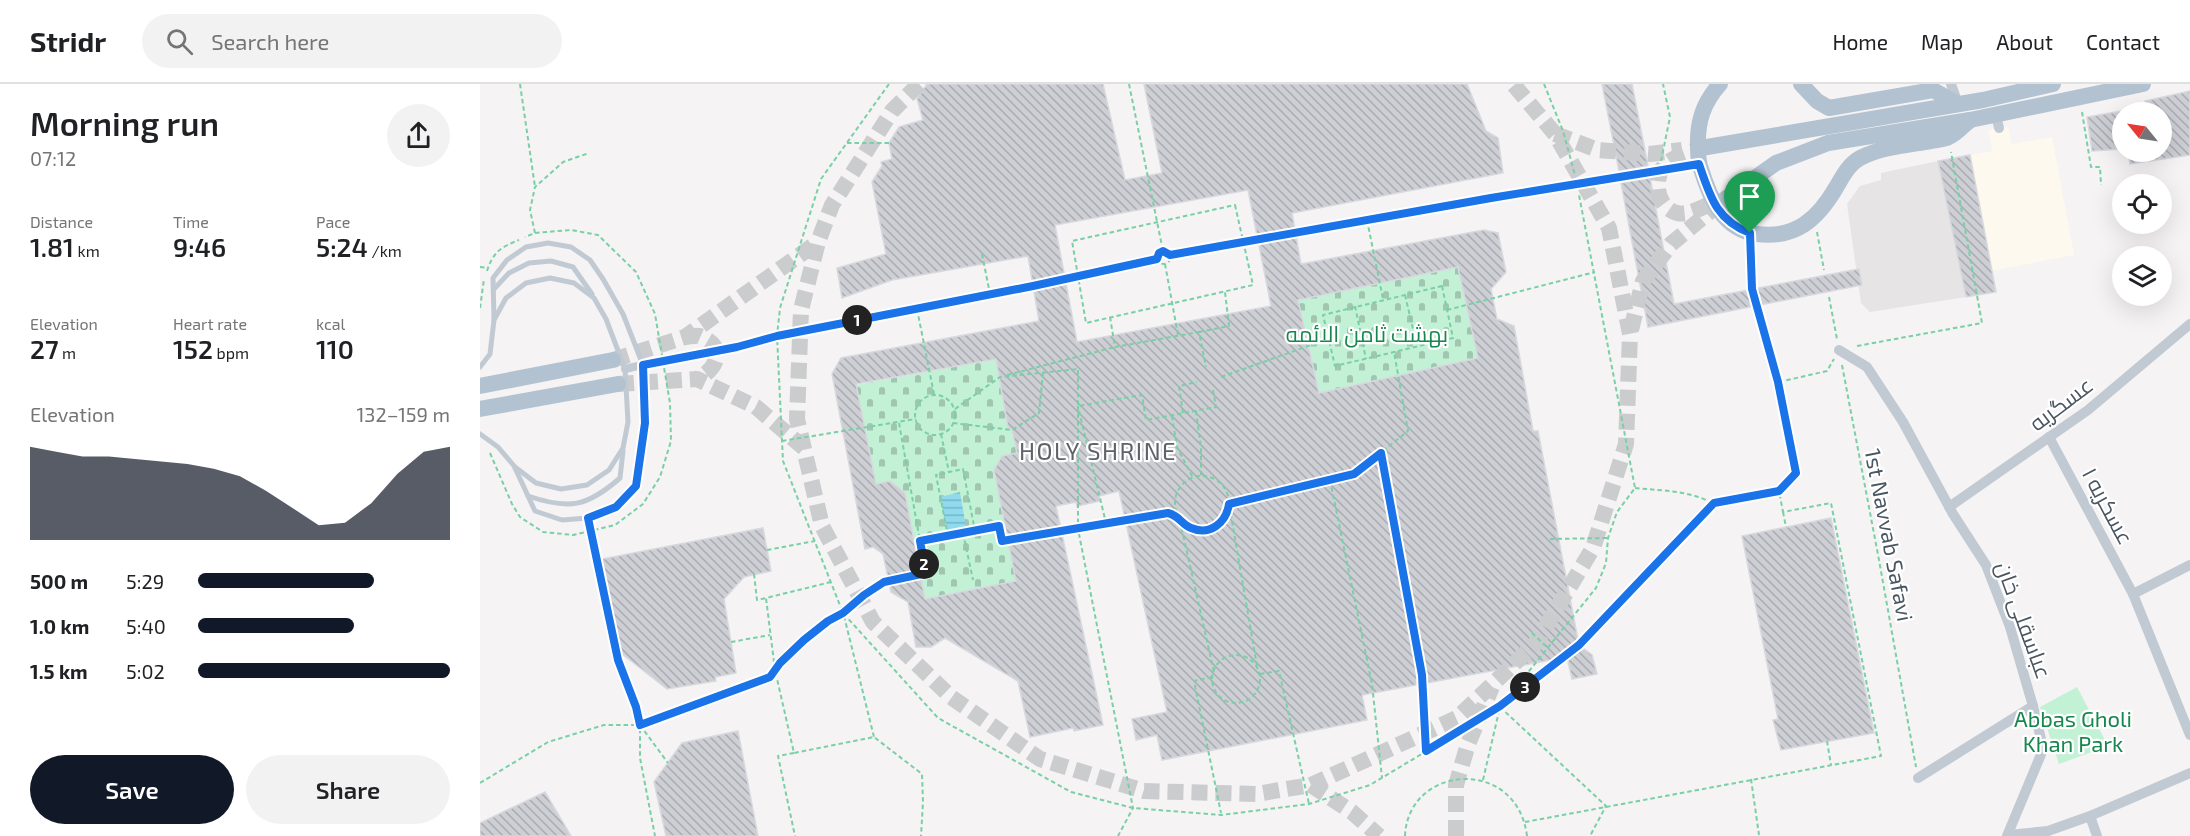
<!DOCTYPE html>
<meta charset="utf-8">
<style>
body{margin:0;font-family:"Exo 2",Cairo,sans-serif;background:#f2f2f2;color:#202124;height:100vh;display:flex;flex-direction:column;font-size:22px;white-space:nowrap}
*{box-sizing:border-box;margin:0}
p{font-size:20px;color:#757577}
.icon{flex:none;width:33px;height:33px;fill:none;stroke:currentColor;stroke-width:2;stroke-linecap:round;stroke-linejoin:round}
.map{position:relative;flex:1;overflow:hidden}
.details{display:flex;flex-direction:column;background:#fff;width:480px}
.details>*{flex:none}
.needle{width:39px;rotate:300deg}
.fabs{position:absolute;left:1632px;top:18px;display:grid;gap:12px}
.fabs a{display:grid;place-items:center;width:60px;height:60px;border-radius:50%;background:#fff;box-shadow:0 6px 24px #0002;font-size:30px}
.pin{position:absolute;display:grid;place-items:center;width:51px;height:51px;color:#fff;margin:-62px -26px;border-radius:50% 50% 50% 0;rotate:-45deg;box-shadow:0 0 6px #0007}
.pin .icon{rotate:45deg}
.km{position:absolute;width:30px;height:30px;margin:-15px;border-radius:50%;background:#222;color:#fff;font-size:16px;line-height:30px;text-align:center}
.round{display:grid;place-items:center;flex:none;width:63px;height:63px;border-radius:32px;background:#f2f2f2}
.headline{display:flex;align-items:center;justify-content:space-between;height:102px;padding:0 30px}
h1{font-size:33px;font-weight:600;line-height:45px}
.metrics{display:grid;grid-template-columns:repeat(3,1fr);gap:9px;height:102px;padding:6px 30px}
.metrics div{display:grid;align-content:center}
.metrics b{font-size:26px;font-weight:600}
.metrics small{font-size:16px;font-weight:400}
.metrics p{font-size:16px}
.chart{height:168px;padding:12px 30px}
.chart p{display:flex;justify-content:space-between}
.chart svg{width:100%;height:108px;margin-top:6px;fill:#111827;opacity:.7}
.button{display:flex;gap:12px;margin-top:auto;padding:12px 30px}
.button a{flex:1;height:69px;border-radius:36px;background:#111827;color:#fff;font-size:24px;font-weight:600;line-height:69px;text-align:center}
.button a+a{background:#f2f2f2;color:#202124}
ul{padding:0 30px;list-style:none;font-size:20px}
li{display:grid;grid-template-columns:96px 72px 1fr;align-items:center;height:45px}
li i{height:15px;border-radius:8px;background:#111827}
header{display:flex;align-items:center;gap:36px;box-sizing:border-box;height:84px;padding:0 30px;background:#fff;border-bottom:2px solid #e0e0e0}
header strong{font-size:28px}
nav{display:flex;gap:33px;margin-inline-start:auto;font-size:21px}
.search{width:420px;height:54px;background:#f2f2f2;display:flex;align-items:center;gap:15px;box-sizing:border-box;padding:0 21px;border-radius:33px;color:#757577;font-size:22px}
main{display:flex;flex:1;min-height:0}
.map>svg:first-child{display:block}
</style>
<header>
<strong>Stridr</strong>
<div class="search"><svg class="icon" aria-label="search" viewBox="0 0 24 24"><circle cx="10" cy="10" r="6"/><path d="M15 15l6 6"/></svg>Search here</div>
<nav><a>Home</a><a>Map</a><a>About</a><a>Contact</a></nav>
</header>
<main>
<section class="details">
<div class="headline"><div><h1>Morning run</h1><p>07:12</p></div><a class="round"><svg class="icon" aria-label="share" viewBox="0 0 24 24"><path d="M12 15V3M7 8l5-5 5 5M5 13v7h14v-7"/></svg></a></div>
<div class="metrics">
<div><p>Distance</p><b>1.81<small> km</small></b></div>
<div><p>Time</p><b>9:46</b></div>
<div><p>Pace</p><b>5:24<small> /km</small></b></div>
</div>
<div class="metrics">
<div><p>Elevation</p><b>27<small> m</small></b></div>
<div><p>Heart rate</p><b>152<small> bpm</small></b></div>
<div><p>kcal</p><b>110</b></div>
</div>
<div class="chart"><p><span>Elevation</span>132–159 m</p>
<svg viewBox="0 0 160 44" preserveAspectRatio="none"><path d="M0 44V6L10 8L20 10L30 10L40 11L50 12L60 13L70 15L80 18L90 24L100 31L110 38L120 37L130 29L140 17L150 8L160 6V44z"/></svg>
</div>
<ul>
<li><b>500 m</b>5:29<i style="width:70%"></i></li>
<li><b>1.0 km</b>5:40<i style="width:62%"></i></li>
<li><b>1.5 km</b>5:02<i style="width:100%"></i></li>
</ul>
<div class="button"><a>Save</a><a>Share</a></div>
</section>
<div class="map">
<svg width="1710" height="752" viewBox="0 0 1710 752">
<defs>
<pattern id="cemetery-stones" width="16" height="16" patternUnits="userSpaceOnUse" patternTransform="scale(1.5)"><rect width="16" height="16" fill="#c3f1d5"/><path d="M2 7V4a2 2 0 0 1 4 0v3zM10 15v-3a2 2 0 0 1 4 0v3z" fill="#a0c6b0"/></pattern>
<pattern id="water-rules" width="6" height="5" patternUnits="userSpaceOnUse" patternTransform="scale(1.5)"><rect width="6" height="5" fill="#90daee"/><path d="M0 2.5h6" fill="none" stroke="#78b4c4"/></pattern>
<pattern id="building-back-hatch" width="6" height="6" patternUnits="userSpaceOnUse" patternTransform="scale(1.5)"><rect width="6" height="6" fill="#cdcfd5"/><path d="M-1 5l2 2M0 0l6 6M5-1l2 2" fill="none" stroke="#a8abb0"/></pattern>
</defs>
<rect width="100%" height="100%" fill="#f5f3f3"/>
<path fill="#fdf9ef" d="M 1528,43 L 1532,60 L 1572,53 L 1594,171 L 1511,187 L 1490,71 L 1512,67 L 1508,46 Z"/>
<path fill="#e6e4e5" d="M 1458,77 L 1486,213 L 1390,228 L 1381,219 L 1367,120 L 1380,102 L 1401,96 L 1401,89 Z"/>
<g fill="url(#cemetery-stones)">
<path d="M 978,183 L 998,274 L 839,309 L 818,216 Z"/>
<path d="M 516,275 L 528,344 L 532,346 L 537,369 L 536,497 L 445,515 L 425,409 L 410,397 L 396,400 L 376,301 Z"/>
</g>
<path fill="#c3f1d5" d="M 1597,603 L 1628,662 L 1579,680 L 1560,623 Z"/>
<path fill="url(#water-rules)" d="M 480,408 L 487,449 L 468,452 L 460,413 Z"/>
<g fill="url(#building-back-hatch)" stroke="#d7d9de" stroke-width="1.5" fill-rule="evenodd">
<path d="M 447,0 L 623,0 L 645,96 L 682,89 L 664,0 L 987,0 L 1006,47 L 1018,54 L 1023,89 L 812,129 L 821,180 L 1004,146 L 1018,149 L 1026,188 L 1011,205 L 1017,235 L 1034,242 L 1053,347 L 1058,347 L 1099,561 L 1112,571 L 1117,590 L 1092,595 L 1087,573 L 882,611 L 887,636 L 682,676 L 677,651 L 656,656 L 652,635 L 687,628 L 639,407 L 619,412 L 620,417 L 597,422 L 596,418 L 576,422 L 623,641 L 594,647 L 593,644 L 550,653 L 538,597 L 465,554 L 451,563 L 436,563 L 428,518 L 411,508 L 403,470 L 393,463 L 385,465 L 352,290 L 361,274 L 559,237 L 548,172 L 412,196 L 362,214 L 357,184 L 406,170 L 392,98 L 402,82 L 401,78 L 412,75 L 409,59 L 419,43 L 443,36 L 437,15 ZM 768,106 L 791,222 L 597,258 L 575,141 ZM 978,183 L 998,274 L 839,309 L 818,216 ZM 516,275 L 528,344 L 532,346 L 537,369 L 522,372 L 514,386 L 536,497 L 445,515 L 425,409 L 410,397 L 396,400 L 376,300 Z"/>
<path d="M 1122,0 L 1152,0 L 1168,82 L 1139,87 Z"/>
<path d="M 1710,7 L 1710,71 L 1650,80 L 1648,68 L 1682,68 L 1682,28 L 1667,28 L 1665,17 Z"/>
<path d="M 1642,27 L 1642,65 L 1612,67 L 1607,33 Z"/>
<path d="M 1490,71 L 1516,208 L 1486,213 L 1458,77 Z"/>
<path d="M 1170,94 L 1194,220 L 1379,185 L 1382,201 L 1168,243 L 1141,99 Z"/>
<path d="M 1351,434 L 1394,649 L 1301,666 L 1293,636 L 1298,635 L 1262,452 Z"/>
<path d="M 283,444 L 291,487 L 264,493 L 244,515 L 256,589 L 235,593 L 236,597 L 187,605 L 141,569 L 122,475 Z"/>
<path d="M 258,647 L 278,752 L 186,752 L 174,698 L 202,659 Z"/>
<path d="M 65,708 L 91,752 L 0,752 L 0,739 Z"/>
</g>
<g fill="none" stroke-linecap="round" stroke-linejoin="round">
<g stroke="#caccce" stroke-width="16" stroke-dasharray="16 8" stroke-linecap="butt">
<path d="M 439,0 L 412,27 L 352,121 L 338,158 L 321,226 L 317,335 L 342,442 L 393,538 L 471,613 L 560,675 L 664,707 L 776,710 L 831,701 L 977,634 L 1056,559 L 1113,464 L 1146,360 L 1150,250 L 1129,144 L 1075,50 L 1033,0"/>
<path d="M 1075,50 L 1118,66 L 1170,70 L 1202,66"/>
<path d="M 1227,63 C 1215,67 1197,71 1187,79 C 1172,92 1175,123 1197,129 C 1209,132 1222,123 1233,119"/>
<path d="M 1151,246 L 1163,197 L 1191,160 L 1245,115"/>
<path d="M 205,253 C 209,253 216,251 220,252 C 221,252 227,256 229,257 C 246,269 232,289 217,295"/>
<path d="M 133,276 L 205,253 L 338,158"/>
<path d="M 138,300 L 217,295 L 276,323 L 324,364"/>
<path d="M 831,701 L 872,728 L 899,752"/>
<path d="M 976,752 L 976,701 L 988,660 L 1012,603"/>
</g>
<g stroke="#7ad0a6" stroke-width="2" stroke-dasharray="4.5 3" stroke-linecap="butt">
<path d="M 40,0 L 55,103"/>
<path d="M 409,0 L 341,95 L 300,224 L 297,252 L 303,377 L 363,529 L 458,634 L 591,708 L 653,724 L 741,731 L 829,720 L 890,701 L 1020,623 L 1116,504 L 1126,479 L 1128,454 L 1137,428 L 1155,404 L 1099,111"/>
<path d="M 649,0 L 683,167"/>
<path d="M 1064,0 L 1083,47 L 1095,91"/>
<path d="M 1602,28 L 1611,83 L 1620,83 L 1621,101"/>
<path d="M 367,59 L 409,59"/>
<path d="M 1181,77 L 1190,33 L 1183,0"/>
<path d="M 755,121 L 773,201 L 606,239 L 592,157 Z"/>
<path d="M 887,136 L 903,215"/>
<path d="M 1337,148 L 1344,186"/>
<path d="M 55,149 L 50,126 L 55,103 L 83,78 L 109,69"/>
<circle cx="684" cy="174" r="6"/>
<path d="M 502,170 L 510,210"/>
<path d="M 690,171 L 1003,115"/>
<path d="M 685,180 L 698,251"/>
<path d="M 0,183 L 8,184"/>
<path d="M 7,187 C 13,168 21,163 39,156"/>
<path d="M 962,202 L 973,254 L 855,282 L 843,231 Z"/>
<path d="M 925,211 L 937,262"/>
<path d="M 1349,213 L 1357,255"/>
<path d="M 875,222 L 886,275"/>
<path d="M 0,224 L 4,195"/>
<path d="M 437,225 L 454,310"/>
<path d="M 967,226 L 1115,188"/>
<path d="M 630,233 L 635,263 L 719,248 L 726,283"/>
<path d="M 719,248 L 749,242 L 745,208"/>
<path d="M 265,260 L 297,252 L 553,202 L 677,175"/>
<path d="M 1377,262 L 1502,239 L 1471,68"/>
<path d="M 183,276 L 210,272"/>
<path d="M 1362,281 L 1399,476 L 1436,683"/>
<path d="M 527,291 L 635,263"/>
<path d="M 741,293 L 848,255"/>
<path d="M 1299,298 L 1347,287 L 1354,275"/>
<circle cx="455" cy="331" r="20"/>
<path d="M 598,322 L 598,445 L 653,724 L 638,752"/>
<path d="M 475,325 L 520,293 L 598,285 L 598,322 L 662,311 L 666,336 L 736,323 L 733,306"/>
<path d="M 599,327 L 626,439"/>
<path d="M 716,327 L 721,364 L 721,392"/>
<path d="M 703,329 L 699,302 L 717,298"/>
<path d="M 692,332 L 697,363 L 713,394"/>
<path d="M 419,339 L 440,457"/>
<path d="M 473,339 L 532,346 L 559,329 L 563,288"/>
<path d="M 461,350 L 469,388"/>
<path d="M 302,357 L 436,335"/>
<path d="M 10,369 L 32,420 L 40,433 L 63,448 L 93,451 L 135,441 L 163,420 L 180,393 L 191,357 L 190,319 L 175,230 L 156,188 L 118,151 L 91,146 L 55,149 L 45,153"/>
<path d="M 901,369 L 942,591 L 946,667"/>
<circle cx="722" cy="419" r="27"/>
<path d="M 850,396 L 892,600 L 902,694"/>
<path d="M 1155,404 C 1183,407 1209,406 1234,420"/>
<path d="M 1303,428 L 1306,443"/>
<path d="M 700,437 L 734,588"/>
<path d="M 495,447 L 519,442 L 522,457 L 688,429 L 697,431"/>
<path d="M 111,449 L 137,576 L 156,623 L 160,641 L 160,674 L 175,752"/>
<path d="M 483,449 L 493,496"/>
<path d="M 1070,455 L 1128,454"/>
<path d="M 287,466 L 335,457"/>
<path d="M 274,490 L 277,516 L 286,514"/>
<path d="M 351,498 L 286,514 L 295,586 L 314,669 L 394,653 L 442,690 L 443,718 L 441,752"/>
<path d="M 364,532 L 394,653"/>
<path d="M 1052,549 L 1068,564"/>
<path d="M 251,558 L 290,551"/>
<circle cx="756" cy="595" r="24"/>
<path d="M 777,582 L 749,420 L 874,390 L 928,347 L 914,268"/>
<path d="M 780,590 L 799,587 L 829,720"/>
<path d="M 732,593 L 714,597 L 741,729"/>
<path d="M 1024,619 L 1099,561 L 1234,419 L 1299,407 L 1316,389 L 1298,298 L 1272,205 L 1271,163"/>
<path d="M 1020,623 L 1126,722 L 1110,752"/>
<path d="M 160,641 L 188,679"/>
<path d="M 1347,657 L 1351,681"/>
<path d="M 314,669 L 298,672 L 315,752"/>
<path d="M 1271,695 L 1279,751"/>
<path d="M 1003,696 L 1020,623"/>
<path d="M 0,699 L 68,658 L 124,641 L 160,641 L 290,593 L 300,579 L 324,556 L 348,537 L 363,529 L 384,511 L 404,498 L 446,489 L 440,457 L 495,447 L 483,385 L 456,391 L 468,452"/>
<path d="M 1045,738 L 1401,672 L 1351,419 L 1303,428 L 1299,407"/>
<path d="M 925,752 C 928,680 1037,672 1047,752"/>
</g>
<g stroke="#c1cad2" stroke-width="5">
<path d="M 14,205 L 29,189 L 49,179 L 71,177 L 93,183 L 112,210"/>
<path d="M 14,236 L 13,194 L 27,176 L 46,163 L 68,159 L 91,163 L 110,176 L 123,195 L 143,230 L 163,281 L 165,340 L 155,402 L 136,423 L 108,434 L 82,436 L 55,427 L 48,412"/>
<path d="M 0,283 L 10,270 L 14,236 L 26,214 L 46,199 L 70,194 L 94,199 L 114,214 L 126,235 L 145,285 L 148,338 L 143,364 L 129,386 L 107,401 L 81,405 L 56,399 L 35,383 L 18,363 L 0,350"/>
<path d="M 35,384 L 48,412 C 89,426 107,423 140,394 L 143,367"/>
</g>
<g stroke="#c1cad2" stroke-width="8">
<path d="M 1011,114 L 1219,80"/>
<path d="M 218,270 L 257,263"/>
<path d="M 145,285 L 170,279"/>
</g>
<g stroke="#c1cad2" stroke-width="10">
<path d="M 1471,0 L 1478,20"/>
<path d="M 1516,31 L 1519,44"/>
<path d="M 1359,266 L 1387,283 L 1423,338 L 1473,430 L 1506,481 L 1530,543 L 1553,622 L 1438,694"/>
<path d="M 1569,353 L 1653,510 L 1710,651"/>
<path d="M 1469,423 L 1608,326 L 1710,240"/>
<path d="M 1653,510 L 1710,481"/>
<path d="M 1610,732 L 1617,752"/>
<path d="M 1528,751 L 1568,747 L 1610,732 L 1710,689"/>
<path d="M 1527,752 L 1562,668 L 1561,655 L 1553,622"/>
</g>
<g stroke="#b3c2d1" stroke-width="16">
<path d="M 1240,0 C 1223,19 1217,38 1218,63 C 1218,70 1218,78 1221,85 C 1230,114 1243,146 1277,150 C 1316,155 1338,135 1357,102 C 1363,92 1369,80 1380,74 C 1401,63 1428,61 1451,57 C 1456,56 1464,56 1469,53 C 1476,50 1484,41 1490,36"/>
<path d="M 1321,0 L 1337,17 L 1349,24 L 1453,6 L 1478,20"/>
<path d="M 1227,63 L 1503,16 L 1573,0"/>
<path d="M 1245,115 L 1296,79 L 1348,59 L 1490,36 L 1663,0"/>
<path d="M 0,302 L 133,276"/>
<path d="M 0,325 L 138,300"/>
</g>
</g>
<g fill="none" stroke-linecap="round" stroke-linejoin="round">
<defs>
<path id="route" d="M 1219,80 C 1230,112 1236,136 1270,149 L 1272,205 L 1298,298 L 1316,389 L 1299,407 L 1234,419 L 1099,561 L 1020,622 L 946,667 L 942,591 L 901,369 L 874,390 L 749,420 C 746,439 730,452 711,444 C 701,440 700,432 688,429 L 522,457 L 519,442 L 440,457 L 446,489 L 404,498 L 384,511 L 363,529 L 348,537 L 324,556 L 300,579 L 290,593 L 160,641 L 156,623 L 138,576 L 108,434 L 136,423 L 156,402 L 165,339 L 163,281 L 257,263 L 297,252 L 553,202 L 677,175 L 679,169 L 683,167 L 690,171 L 1011,114 Z"/>
</defs>
<use href="#route" stroke="#fff" stroke-width="12"/>
<use href="#route" stroke="#1a73e8" stroke-width="8"/>
</g>
<g text-anchor="middle" stroke-width="4.5" stroke-linejoin="round" paint-order="stroke">
<g font-size="22" fill="#17864f" stroke="#fff">
<text x="887" y="258">بهشت ثامن الائمه</text>
<text x="1593" y="643">Abbas Gholi<tspan x="1593" dy="25">Khan Park</tspan></text>
</g>
<g font-size="22" fill="#4a5661" stroke="#fff">
<text transform="translate(1581 320) rotate(-37)" y="8">عسگریه</text>
<text transform="translate(1628 422) rotate(62)" y="8">عسکریه ۱</text>
<text transform="translate(1409 451) rotate(79)" y="8">1st Navvab Safavi</text>
<text transform="translate(1544 536) rotate(70)" y="8">عباسقلی خان</text>
</g>
<g font-size="24" letter-spacing="1.5" fill="#5f6368" stroke="#fff">
<text x="618" y="376">HOLY SHRINE</text>
</g>
</g>
</svg>
<div class="fabs">
<a><svg class="needle" viewBox="-14 -14 28 28"><path d="M0-13l5 13h-10z" fill="#e53935"/><path d="M0 13l5-13h-10z" fill="#757577"/></svg></a>
<a><svg class="icon" aria-label="locate" viewBox="0 0 24 24"><circle cx="12" cy="12" r="6"/><path d="M12 2v4M12 18v4M2 12h4M18 12h4"/></svg></a>
<a><svg class="icon" aria-label="layers" viewBox="0 0 24 24"><path d="M12 4l9 5-9 5-9-5zM3 14l9 5 9-5"/></svg></a>
</div>
<div class="pin" style="left:1270px;top:149px;background:#1e9e55"><svg class="icon" aria-label="arrive" viewBox="0 0 24 24"><path d="M6 21V4h12l-3 4 3 4H6"/></svg></div>
<b class="km" style="left:377px;top:236px">1</b>
<b class="km" style="left:444px;top:480px">2</b>
<b class="km" style="left:1045px;top:603px">3</b>
</div>
</main>
